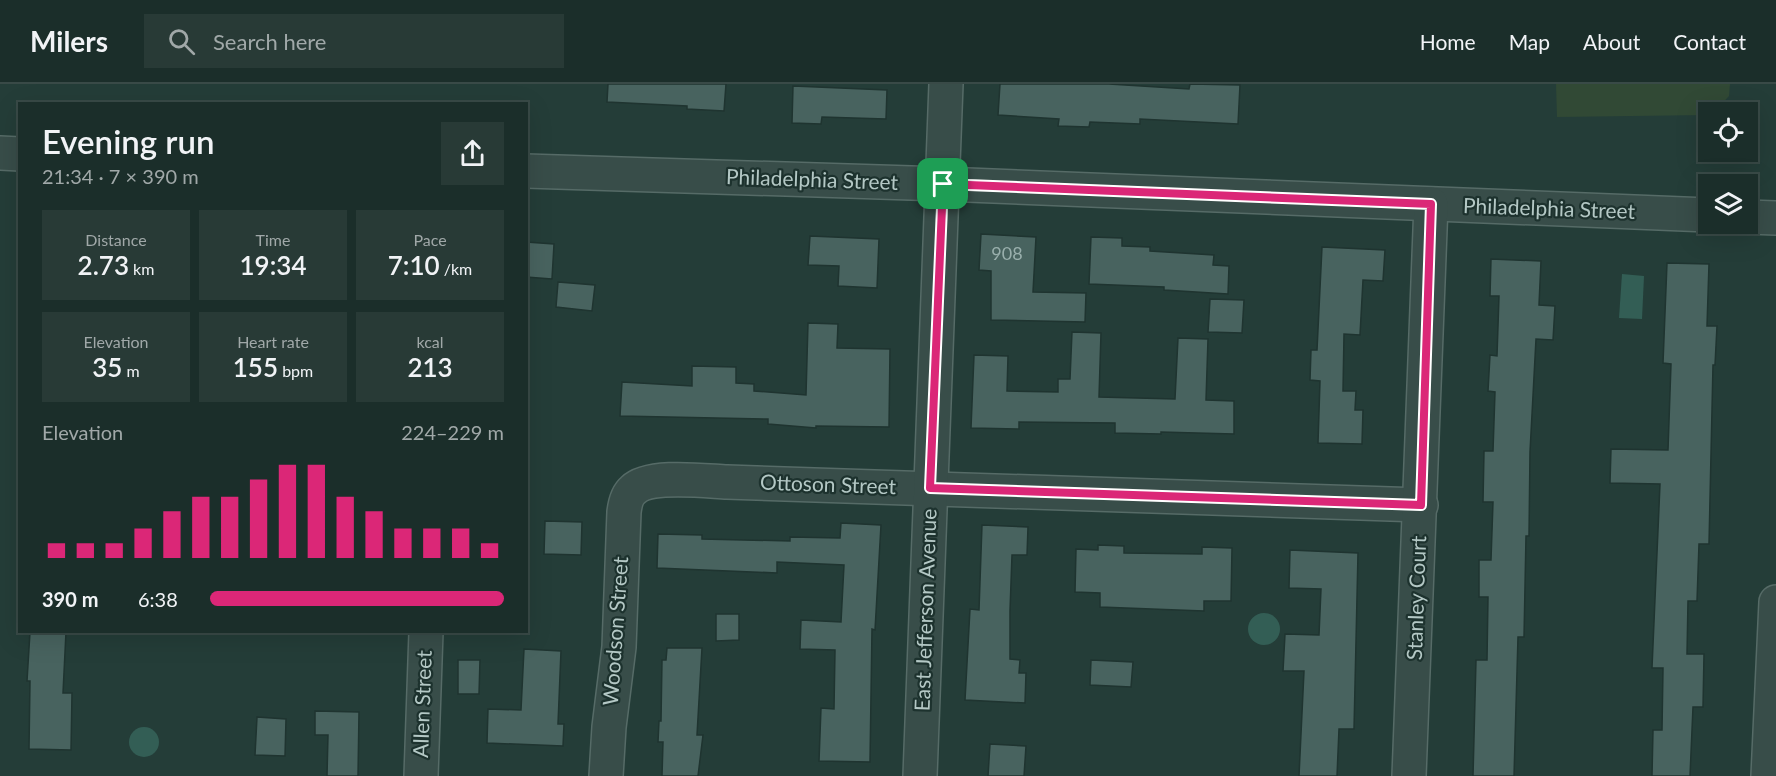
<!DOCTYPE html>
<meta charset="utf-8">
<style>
body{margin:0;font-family:Lato,sans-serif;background:#283a36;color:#f1f3f6;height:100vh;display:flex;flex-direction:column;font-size:22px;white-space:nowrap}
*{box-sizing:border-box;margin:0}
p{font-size:20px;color:#a0a8a8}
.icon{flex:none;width:33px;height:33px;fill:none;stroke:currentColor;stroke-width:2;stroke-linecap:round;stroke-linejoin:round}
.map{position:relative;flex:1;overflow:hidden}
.drawer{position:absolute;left:18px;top:18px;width:510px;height:531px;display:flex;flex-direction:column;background:#1b2e2a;border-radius:0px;box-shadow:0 6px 24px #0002,0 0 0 2px #394a47}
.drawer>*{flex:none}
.tools{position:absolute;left:1698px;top:18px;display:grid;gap:12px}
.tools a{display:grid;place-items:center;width:60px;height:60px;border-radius:0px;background:#1b2e2a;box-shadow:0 6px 24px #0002,0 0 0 2px #394a47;font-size:30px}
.pin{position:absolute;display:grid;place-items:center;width:51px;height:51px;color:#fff;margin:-26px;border-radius:12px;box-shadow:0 3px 9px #0006}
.round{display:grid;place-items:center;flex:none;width:63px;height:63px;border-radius:0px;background:#283a36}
.overview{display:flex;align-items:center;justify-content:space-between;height:102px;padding:0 24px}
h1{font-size:33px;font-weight:600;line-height:45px}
.figures{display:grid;grid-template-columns:repeat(3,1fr);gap:9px;height:102px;padding:6px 24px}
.figures div{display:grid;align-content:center;border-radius:0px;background:#283a36;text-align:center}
.figures b{font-size:26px;font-weight:600}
.figures small{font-size:16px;font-weight:400}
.figures p{font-size:16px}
.chart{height:168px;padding:12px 24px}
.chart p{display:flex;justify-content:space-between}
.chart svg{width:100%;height:108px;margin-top:6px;stroke:#db2777;stroke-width:6}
ul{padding:0 24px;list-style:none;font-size:20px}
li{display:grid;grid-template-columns:96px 72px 1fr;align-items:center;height:45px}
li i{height:15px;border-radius:8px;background:#db2777}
header{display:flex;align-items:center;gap:36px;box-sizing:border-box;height:84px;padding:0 30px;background:#1b2e2a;border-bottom:2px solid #394a47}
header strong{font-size:28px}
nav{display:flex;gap:33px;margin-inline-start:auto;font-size:21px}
.search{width:420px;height:54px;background:#283a36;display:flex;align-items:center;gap:15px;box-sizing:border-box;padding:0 21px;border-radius:0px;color:#a0a8a8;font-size:22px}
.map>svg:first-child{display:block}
</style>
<header>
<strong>Milers</strong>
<div class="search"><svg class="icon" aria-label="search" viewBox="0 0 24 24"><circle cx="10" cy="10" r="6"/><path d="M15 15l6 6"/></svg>Search here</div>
<nav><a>Home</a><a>Map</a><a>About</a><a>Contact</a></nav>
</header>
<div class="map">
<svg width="1776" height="692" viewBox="0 0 1776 692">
<rect width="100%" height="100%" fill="#243d38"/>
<path fill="#314935" d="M 1556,0 L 1730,0 L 1729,12 L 1714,28 L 1708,28 L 1708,31 L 1557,33 Z"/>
<g fill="#335e55">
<path d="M 1622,190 L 1644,192 L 1642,235 L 1619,234 Z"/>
<circle cx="1264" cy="545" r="16"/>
<circle cx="144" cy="658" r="15"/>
</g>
<g fill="#48635f" stroke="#1f3430" stroke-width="1.5">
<path d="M 608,0 L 726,0 L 724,27 L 687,25 L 687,22 L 607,18 Z"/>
<path d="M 1000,0 L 1109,0 L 1189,5 L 1190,0 L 1240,1 L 1238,40 L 1140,35 L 1140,40 L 1090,38 L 1089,43 L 1058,42 L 1059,35 L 998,31 Z"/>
<path d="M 793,2 L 887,6 L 886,35 L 822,33 L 821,40 L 792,39 Z"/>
<path d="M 981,150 L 1036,153 L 1033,208 L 1086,209 L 1085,238 L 991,236 L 991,187 L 979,186 Z"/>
<path d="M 810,152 L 879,155 L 877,204 L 838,202 L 839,182 L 808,181 Z"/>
<path d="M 1091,153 L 1122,154 L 1122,162 L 1150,163 L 1150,167 L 1214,171 L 1213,181 L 1229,182 L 1228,210 L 1164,206 L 1164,203 L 1089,200 Z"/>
<path d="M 526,158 L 554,160 L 552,195 L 526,193 Z"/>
<path d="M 1322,163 L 1385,166 L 1383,197 L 1363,196 L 1360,251 L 1344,250 L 1343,307 L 1356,307 L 1355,326 L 1363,326 L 1362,360 L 1318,359 L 1320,297 L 1310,296 L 1311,266 L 1317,266 Z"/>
<path d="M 1491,175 L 1541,177 L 1539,221 L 1555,222 L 1553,256 L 1536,255 L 1530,368 L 1529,452 L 1526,452 L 1524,553 L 1518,553 L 1514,692 L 1473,692 L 1476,576 L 1487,576 L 1488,513 L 1479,513 L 1479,476 L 1491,476 L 1493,418 L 1483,418 L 1484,367 L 1493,367 L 1495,308 L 1488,307 L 1490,271 L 1497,272 L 1499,212 L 1490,212 Z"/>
<path d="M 1667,179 L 1709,180 L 1707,242 L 1717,242 L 1715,281 L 1713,281 L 1709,460 L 1699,460 L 1697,517 L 1688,517 L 1687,570 L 1704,570 L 1703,623 L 1693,623 L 1690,692 L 1652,692 L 1653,646 L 1662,646 L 1663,584 L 1652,584 L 1660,400 L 1610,399 L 1611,365 L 1668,366 L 1671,280 L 1663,279 Z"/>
<path d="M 558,198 L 595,201 L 592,227 L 556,223 Z"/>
<path d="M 1210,215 L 1244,216 L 1242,249 L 1208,248 Z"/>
<path d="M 808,239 L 838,240 L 837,264 L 890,265 L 889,343 L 816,342 L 816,344 L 768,340 L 768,335 L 620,332 L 622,298 L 692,302 L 692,282 L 736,283 L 736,299 L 754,300 L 754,307 L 806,311 Z"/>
<path d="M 1072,248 L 1101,249 L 1099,313 L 1175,315 L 1178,254 L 1208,255 L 1206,316 L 1234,317 L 1234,350 L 1161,348 L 1161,350 L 1115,349 L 1115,339 L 1019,338 L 1019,345 L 971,344 L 974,271 L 1008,272 L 1007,307 L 1058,308 L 1058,295 L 1070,295 Z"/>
<path d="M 545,437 L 582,438 L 581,471 L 544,470 Z"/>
<path d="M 841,439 L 881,441 L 875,546 L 872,545 L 870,678 L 819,677 L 821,624 L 834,625 L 835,566 L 800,565 L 801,536 L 841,538 L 844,481 L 777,478 L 777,489 L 657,484 L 658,450 L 702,451 L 702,455 L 790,457 L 790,453 L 840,454 Z"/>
<path d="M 982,441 L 1028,443 L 1027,471 L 1012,471 L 1010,527 L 1010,575 L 1020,576 L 1019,589 L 1026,589 L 1025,619 L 965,616 L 970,525 L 979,526 Z"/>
<path d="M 1098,461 L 1124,462 L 1124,469 L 1202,470 L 1202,463 L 1232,464 L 1231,517 L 1204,517 L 1204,527 L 1100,523 L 1100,509 L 1075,508 L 1076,465 L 1098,466 Z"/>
<path d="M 1290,466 L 1358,469 L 1354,645 L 1339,645 L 1337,692 L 1299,692 L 1304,587 L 1283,587 L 1285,550 L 1319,551 L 1321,505 L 1289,504 Z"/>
<path d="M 716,530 L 739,530 L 739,556 L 716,557 Z"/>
<path d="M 30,548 L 66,548 L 63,609 L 72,609 L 71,666 L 29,665 L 30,597 L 27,597 Z"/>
<path d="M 667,564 L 702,564 L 697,651 L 703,651 L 698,692 L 662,692 L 663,658 L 658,658 L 659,637 L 661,637 L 662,576 L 666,576 Z"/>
<path d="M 524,565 L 561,567 L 558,640 L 564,640 L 563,662 L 487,659 L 488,625 L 521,626 Z"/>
<path d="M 458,576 L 480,576 L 479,610 L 458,610 Z"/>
<path d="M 1091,576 L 1133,578 L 1131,603 L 1090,601 Z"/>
<path d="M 315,627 L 359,628 L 358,692 L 327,692 L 328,651 L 315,651 Z"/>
<path d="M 257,633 L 286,635 L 285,672 L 255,671 Z"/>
<path d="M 990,660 L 1026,662 L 1024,692 L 988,692 Z"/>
</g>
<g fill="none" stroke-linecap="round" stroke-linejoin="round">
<defs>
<g id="minor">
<path d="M 0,69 L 20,70"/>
<path d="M 526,87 L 943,100 L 1708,131"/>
<path d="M 1748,133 L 1776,134"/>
<path d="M 421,692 L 426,548"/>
<path d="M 606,692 L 609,643 L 619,563 L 624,428 C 625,420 627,411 633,406 C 649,390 705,397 727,398 L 1421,421"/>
<path d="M 920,692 L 946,0"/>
<path d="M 1409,692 L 1431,120"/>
<path d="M 1768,692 L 1776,518"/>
</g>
</defs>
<use href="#minor" stroke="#566b67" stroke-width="36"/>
<use href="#minor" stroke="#384d49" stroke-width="33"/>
</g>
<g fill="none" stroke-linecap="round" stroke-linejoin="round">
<defs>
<path id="route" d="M 943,100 L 1431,120 L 1421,421 L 930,404 Z"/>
</defs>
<use href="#route" stroke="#fff" stroke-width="12"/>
<use href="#route" stroke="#db2777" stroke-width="8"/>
</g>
<g text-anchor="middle" stroke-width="4.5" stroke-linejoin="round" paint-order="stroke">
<g font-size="18" fill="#99afac">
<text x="1007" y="176">908</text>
</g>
<g font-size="21" fill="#b4c8c5" stroke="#1d322e">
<text transform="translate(812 96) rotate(2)" y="7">Philadelphia Street</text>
<text transform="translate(1549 125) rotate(2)" y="7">Philadelphia Street</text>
<text transform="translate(828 401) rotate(2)" y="7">Ottoson Street</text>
<text transform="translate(1417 514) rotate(-88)" y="7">Stanley Court</text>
<text transform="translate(926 526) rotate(-88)" y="7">East Jefferson Avenue</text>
<text transform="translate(616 547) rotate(-86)" y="7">Woodson Street</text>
<text transform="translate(423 620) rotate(-88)" y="7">Allen Street</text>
</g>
</g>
</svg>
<div class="tools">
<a><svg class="icon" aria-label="locate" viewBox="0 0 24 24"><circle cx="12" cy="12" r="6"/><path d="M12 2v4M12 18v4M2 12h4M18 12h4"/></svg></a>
<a><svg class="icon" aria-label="layers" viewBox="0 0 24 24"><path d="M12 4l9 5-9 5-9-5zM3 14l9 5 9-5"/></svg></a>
</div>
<div class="pin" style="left:943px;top:100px;background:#1e9e55"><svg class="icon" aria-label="arrive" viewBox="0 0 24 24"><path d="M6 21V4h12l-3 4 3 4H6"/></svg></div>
<section class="drawer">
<div class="overview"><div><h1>Evening run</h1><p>21:34 · 7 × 390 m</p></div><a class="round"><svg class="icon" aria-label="share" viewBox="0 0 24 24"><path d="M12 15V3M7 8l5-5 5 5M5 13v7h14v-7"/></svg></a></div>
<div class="figures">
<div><p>Distance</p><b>2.73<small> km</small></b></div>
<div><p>Time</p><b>19:34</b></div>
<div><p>Pace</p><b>7:10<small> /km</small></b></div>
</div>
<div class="figures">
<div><p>Elevation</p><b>35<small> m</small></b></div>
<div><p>Heart rate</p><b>155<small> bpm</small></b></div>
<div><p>kcal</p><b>213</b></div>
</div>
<div class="chart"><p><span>Elevation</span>224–229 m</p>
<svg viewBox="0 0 160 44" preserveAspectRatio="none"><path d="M5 44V38M15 44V38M25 44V38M35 44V32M45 44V25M55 44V19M65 44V19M75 44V12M85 44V6M95 44V6M105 44V19M115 44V25M125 44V32M135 44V32M145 44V32M155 44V38"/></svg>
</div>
<ul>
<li><b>390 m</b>6:38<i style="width:100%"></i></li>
</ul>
</section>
</div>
